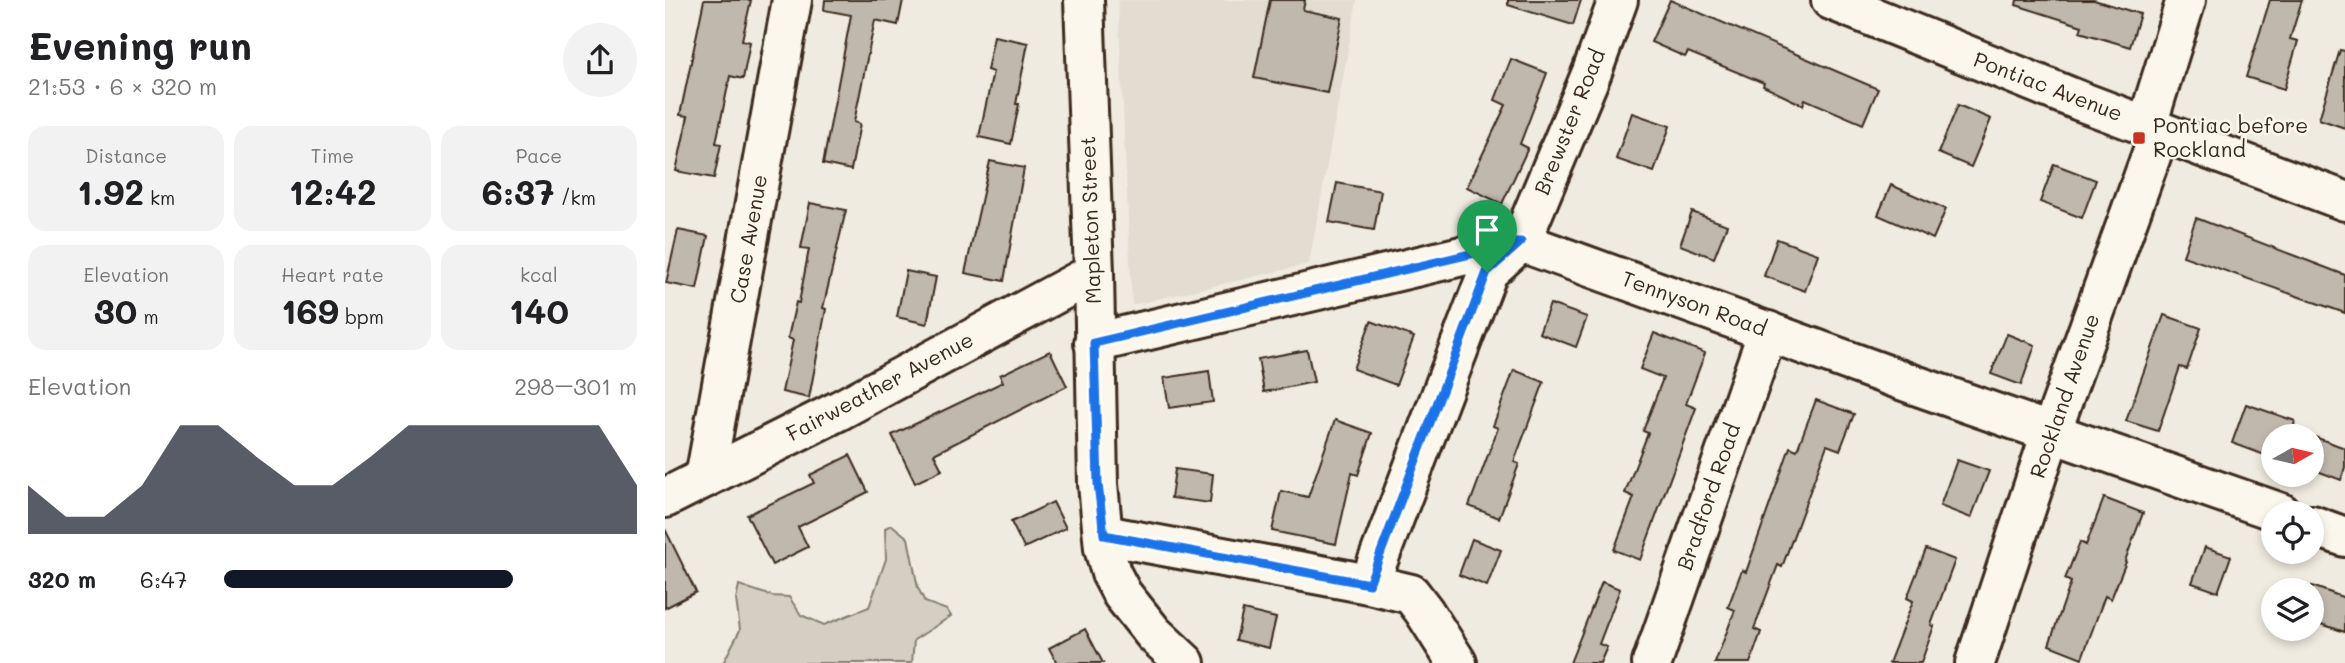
<!DOCTYPE html>
<meta charset="utf-8">
<style>
body{margin:0;font-family:Mali,sans-serif;background:#f2f2f2;color:#202124;height:100vh;display:flex;flex-direction:column;font-size:26px;white-space:nowrap}
*{box-sizing:border-box;margin:0}
p{font-size:23px;color:#757577}
.icon{flex:none;width:38px;height:38px;fill:none;stroke:currentColor;stroke-width:2;stroke-linecap:round;stroke-linejoin:round}
.map{position:relative;flex:1;overflow:hidden}
.details{display:flex;flex-direction:column;background:#fff;width:665px}
.details>*{flex:none}
.needle{width:46px;rotate:82deg}
.controls{position:absolute;left:1596px;top:424px;display:grid;gap:14px}
.controls a{display:grid;place-items:center;width:63px;height:63px;border-radius:50%;background:#fff;box-shadow:0 4px 10px #0003;font-size:35px}
.pin{position:absolute;display:grid;place-items:center;width:60px;height:60px;color:#fff;margin:-72px -30px;border-radius:50% 50% 50% 0;rotate:-45deg;box-shadow:0 0 7px #0007}
.pin .icon{rotate:45deg}
.round{display:grid;place-items:center;flex:none;width:74px;height:74px;border-radius:37px;background:#f2f2f2}
.headline{display:flex;align-items:center;justify-content:space-between;height:119px;padding:0 28px}
h1{font-size:38px;font-weight:700;line-height:52px}
.stats{display:grid;grid-template-columns:repeat(3,1fr);gap:10px;height:119px;padding:7px 28px}
.stats div{display:grid;align-content:center;border-radius:18px;background:#f2f2f2;text-align:center}
.stats b{font-size:35px;font-weight:700}
.stats small{font-size:19px;font-weight:400}
.stats p{font-size:19px}
.chart{height:196px;padding:14px 28px}
.chart p{display:flex;justify-content:space-between}
.chart svg{width:100%;height:126px;margin-top:7px;fill:#111827;opacity:.7}
ul{padding:0 28px;list-style:none;font-size:23px}
li{display:grid;grid-template-columns:112px 84px 1fr;align-items:center;height:52px}
li i{height:18px;border-radius:9px;background:#111827}
main{display:flex;flex:1;min-height:0}
.map>svg:first-child{display:block}
</style>
<main>
<section class="details">
<div class="headline"><div><h1>Evening run</h1><p>21:53 · 6 × 320 m</p></div><a class="round"><svg class="icon" aria-label="share" viewBox="0 0 24 24"><path d="M12 15V3M7 8l5-5 5 5M5 13v7h14v-7"/></svg></a></div>
<div class="stats">
<div><p>Distance</p><b>1.92<small> km</small></b></div>
<div><p>Time</p><b>12:42</b></div>
<div><p>Pace</p><b>6:37<small> /km</small></b></div>
</div>
<div class="stats">
<div><p>Elevation</p><b>30<small> m</small></b></div>
<div><p>Heart rate</p><b>169<small> bpm</small></b></div>
<div><p>kcal</p><b>140</b></div>
</div>
<div class="chart"><p><span>Elevation</span>298–301 m</p>
<svg viewBox="0 0 160 44" preserveAspectRatio="none"><path d="M0 44V27L10 38L20 38L30 27L40 6L50 6L60 17L70 27L80 27L90 17L100 6L110 6L120 6L130 6L140 6L150 6L160 27V44z"/></svg>
</div>
<ul>
<li><b>320 m</b>6:47<i style="width:70%"></i></li>
</ul>
</section>
<div class="map">
<svg width="1680" height="663" viewBox="0 0 1680 663">
<rect width="100%" height="100%" fill="#f0ebe0"/>
<filter id="ink" filterUnits="userSpaceOnUse"><feTurbulence type="fractalNoise" baseFrequency=".0143" numOctaves="2"/><feDisplacementMap in="SourceGraphic" scale="14" xChannelSelector="R" yChannelSelector="G"/><feConvolveMatrix kernelMatrix="1 2 1 2 8 2 1 2 1" color-interpolation-filters="sRGB"/></filter>
<g filter="url(#ink)">
<path fill="#e2dcd1" d="M 453,0 L 692,0 L 644,264 L 467,305 Z"/>
<path fill="#d5cec3" stroke="#887c70" stroke-width="2" d="M 227,525 L 243,538 L 253,588 L 260,602 L 282,610 L 286,616 L 249,640 L 247,663 L 58,663 L 75,630 L 71,599 L 74,585 L 107,596 L 124,597 L 136,615 L 159,625 L 204,607 L 221,559 L 220,528 Z"/>
<g fill="#c0b8ad" stroke="#3b2a1e" stroke-width="2">
<path d="M 39,0 L 86,0 L 77,40 L 85,42 L 78,79 L 65,76 L 51,143 L 56,144 L 49,178 L 11,171 L 23,116 L 15,115 Z"/>
<path d="M 160,0 L 238,0 L 233,25 L 210,20 L 189,122 L 195,124 L 186,170 L 158,164 L 186,15 L 159,10 Z"/>
<path d="M 605,0 L 640,0 L 638,10 L 677,18 L 662,93 L 589,78 Z"/>
<path d="M 843,0 L 916,0 L 908,25 L 843,5 Z"/>
<path d="M 1005,0 L 1213,89 L 1198,124 L 1140,99 L 1138,105 L 1098,86 L 1099,83 L 1023,52 L 1020,57 L 986,42 Z"/>
<path d="M 1352,0 L 1429,0 L 1475,14 L 1465,47 L 1415,32 L 1417,26 L 1351,5 Z"/>
<path d="M 1605,0 L 1637,0 L 1625,39 L 1633,41 L 1619,89 L 1581,77 Z"/>
<path d="M 329,36 L 363,43 L 351,104 L 354,104 L 346,144 L 314,137 L 328,72 L 322,70 Z"/>
<path d="M 1675,50 L 1680,51 L 1680,128 L 1654,119 Z"/>
<path d="M 846,59 L 882,73 L 855,144 L 863,148 L 837,204 L 802,187 L 841,105 L 830,100 Z"/>
<path d="M 1293,105 L 1326,119 L 1306,167 L 1273,153 Z"/>
<path d="M 967,113 L 1005,126 L 989,172 L 951,159 Z"/>
<path d="M 325,161 L 359,168 L 339,281 L 300,273 Z"/>
<path d="M 1389,164 L 1431,180 L 1417,218 L 1375,202 Z"/>
<path d="M 672,183 L 716,191 L 709,230 L 664,222 Z"/>
<path d="M 1226,185 L 1281,209 L 1268,239 L 1213,215 Z"/>
<path d="M 145,203 L 181,210 L 158,308 L 161,309 L 144,398 L 117,392 L 128,340 L 123,338 L 131,302 L 134,303 L 144,249 L 136,248 Z"/>
<path d="M 1027,212 L 1062,225 L 1049,258 L 1015,245 Z"/>
<path d="M 1531,218 L 1680,275 L 1680,313 L 1518,256 Z"/>
<path d="M 13,230 L 43,236 L 32,289 L 1,283 Z"/>
<path d="M 1112,239 L 1153,254 L 1140,291 L 1099,276 Z"/>
<path d="M 241,271 L 271,277 L 262,324 L 232,317 Z"/>
<path d="M 885,304 L 922,317 L 911,347 L 874,333 Z"/>
<path d="M 1499,315 L 1536,328 L 1522,369 L 1515,367 L 1493,431 L 1461,421 Z"/>
<path d="M 706,321 L 749,337 L 731,385 L 688,369 Z"/>
<path d="M 989,333 L 1040,353 L 1021,404 L 1031,408 L 975,560 L 949,550 L 969,497 L 960,493 L 983,433 L 978,431 L 998,378 L 975,369 Z"/>
<path d="M 1342,334 L 1370,345 L 1356,385 L 1326,374 Z"/>
<path d="M 642,350 L 649,382 L 599,392 L 593,359 Z"/>
<path d="M 385,351 L 402,386 L 269,454 L 277,470 L 250,483 L 227,435 L 338,382 L 335,375 Z"/>
<path d="M 849,370 L 879,382 L 849,462 L 854,464 L 834,518 L 804,506 L 833,428 L 828,426 Z"/>
<path d="M 544,371 L 548,402 L 504,408 L 499,378 Z"/>
<path d="M 1151,400 L 1189,414 L 1175,450 L 1162,445 L 1117,567 L 1113,565 L 1089,629 L 1096,632 L 1085,663 L 1050,663 L 1070,610 L 1063,607 L 1077,570 L 1081,572 L 1125,447 L 1132,450 Z"/>
<path d="M 1581,404 L 1630,421 L 1628,430 L 1645,436 L 1608,436 L 1608,458 L 1567,443 Z"/>
<path d="M 670,420 L 707,433 L 693,475 L 687,473 L 671,544 L 607,531 L 616,491 L 643,497 Z"/>
<path d="M 1647,436 L 1680,448 L 1680,467 L 1676,480 L 1647,469 Z"/>
<path d="M 185,455 L 203,492 L 133,527 L 143,547 L 107,565 L 82,515 L 149,483 L 145,475 Z"/>
<path d="M 1292,460 L 1324,471 L 1306,518 L 1275,506 Z"/>
<path d="M 510,469 L 548,474 L 545,503 L 506,498 Z"/>
<path d="M 1439,498 L 1478,513 L 1460,561 L 1461,562 L 1446,599 L 1440,596 L 1417,658 L 1384,645 L 1406,582 L 1400,579 L 1415,542 L 1421,545 Z"/>
<path d="M 388,502 L 401,528 L 359,548 L 346,522 Z"/>
<path d="M 0,529 L 31,592 L 0,608 Z"/>
<path d="M 807,539 L 836,550 L 822,586 L 794,575 Z"/>
<path d="M 1540,547 L 1566,556 L 1553,592 L 1527,583 Z"/>
<path d="M 1261,549 L 1290,560 L 1266,625 L 1269,626 L 1256,663 L 1224,663 L 1248,601 L 1242,598 Z"/>
<path d="M 937,582 L 955,589 L 934,644 L 942,647 L 935,663 L 905,663 Z"/>
<path d="M 1647,586 L 1680,598 L 1680,632 L 1647,621 Z"/>
<path d="M 578,610 L 611,618 L 604,648 L 571,640 Z"/>
<path d="M 420,629 L 438,663 L 392,663 L 384,648 Z"/>
</g>
<g fill="none" stroke-linecap="round" stroke-linejoin="round">
<defs>
<g id="minor">
<path d="M 419,0 L 429,273 L 433,484 L 439,548 L 446,573 L 457,594 L 489,634 L 520,663"/>
<path d="M 1482,125 L 1521,0"/>
<path d="M 429,343 L 856,242 L 1250,385 L 1616,513"/>
<path d="M 40,478 L 127,0"/>
<path d="M 0,498 L 175,410 L 429,273"/>
<path d="M 1647,525 L 1680,537"/>
<path d="M 439,535 L 704,584 L 746,594 L 759,611 L 792,663"/>
<path d="M 704,584 L 823,272 L 856,242 L 927,72 L 953,0"/>
<path d="M 987,663 L 1103,331"/>
<path d="M 1310,663 L 1386,433 L 1495,131"/>
</g>
<path id="major" d="M 1166,0 L 1415,101 L 1680,201"/>
</defs>
<use href="#minor" stroke="#3b2a1e" stroke-width="44"/>
<use href="#major" stroke="#3b2a1e" stroke-width="44"/>
<use href="#minor" stroke="#fbf7ec" stroke-width="38"/>
<use href="#major" stroke="#fbf7ec" stroke-width="38"/>
</g>
</g>
<g fill="none" stroke-linecap="round" stroke-linejoin="round" filter="url(#ink)">
<defs>
<path id="route" d="M 856,242 L 822,272 L 704,584 L 439,535 L 433,484 L 429,343 Z"/>
</defs>
<use href="#route" stroke="#fff" stroke-width="14"/>
<use href="#route" stroke="#1a73e8" stroke-width="9"/>
</g>
<rect fill="#c8321e" stroke="#fbf7ec" stroke-width="2.5" x="1467" y="131" width="14" height="14" rx="3.5"/>
<g text-anchor="middle" stroke-width="5" stroke-linejoin="round" paint-order="stroke">
<g font-size="21" fill="#3b2a1e" stroke="#fbf7ec">
<text transform="translate(1383 87) rotate(21)" y="7">Pontiac Avenue</text>
<text transform="translate(905 122) rotate(-68)" y="7">Brewster Road</text>
<text transform="translate(426 220) rotate(-92)" y="7">Mapleton Street</text>
<text transform="translate(84 239) rotate(-80)" y="7">Case Avenue</text>
<text transform="translate(1029 304) rotate(20)" y="7">Tennyson Road</text>
<text transform="translate(215 387) rotate(-28)" y="7">Fairweather Avenue</text>
<text transform="translate(1400 396) rotate(-71)" y="7">Rockland Avenue</text>
<text transform="translate(1044 497) rotate(-71)" y="7">Bradford Road</text>
</g>
<g font-size="21" fill="#3b2a1e" stroke="#fbf7ec" text-anchor="start">
<text x="1488" y="133">Pontiac before<tspan x="1488" dy="24">Rockland</tspan></text>
</g>
</g>
</svg>
<div class="controls">
<a><svg class="needle" viewBox="-14 -14 28 28"><path d="M0-13l5 13h-10z" fill="#e53935"/><path d="M0 13l5-13h-10z" fill="#757577"/></svg></a>
<a><svg class="icon" aria-label="locate" viewBox="0 0 24 24"><circle cx="12" cy="12" r="6"/><path d="M12 2v4M12 18v4M2 12h4M18 12h4"/></svg></a>
<a><svg class="icon" aria-label="layers" viewBox="0 0 24 24"><path d="M12 4l9 5-9 5-9-5zM3 14l9 5 9-5"/></svg></a>
</div>
<div class="pin" style="left:822px;top:272px;background:#1e9e55"><svg class="icon" aria-label="arrive" viewBox="0 0 24 24"><path d="M6 21V4h12l-3 4 3 4H6"/></svg></div>
</div>
</main>
